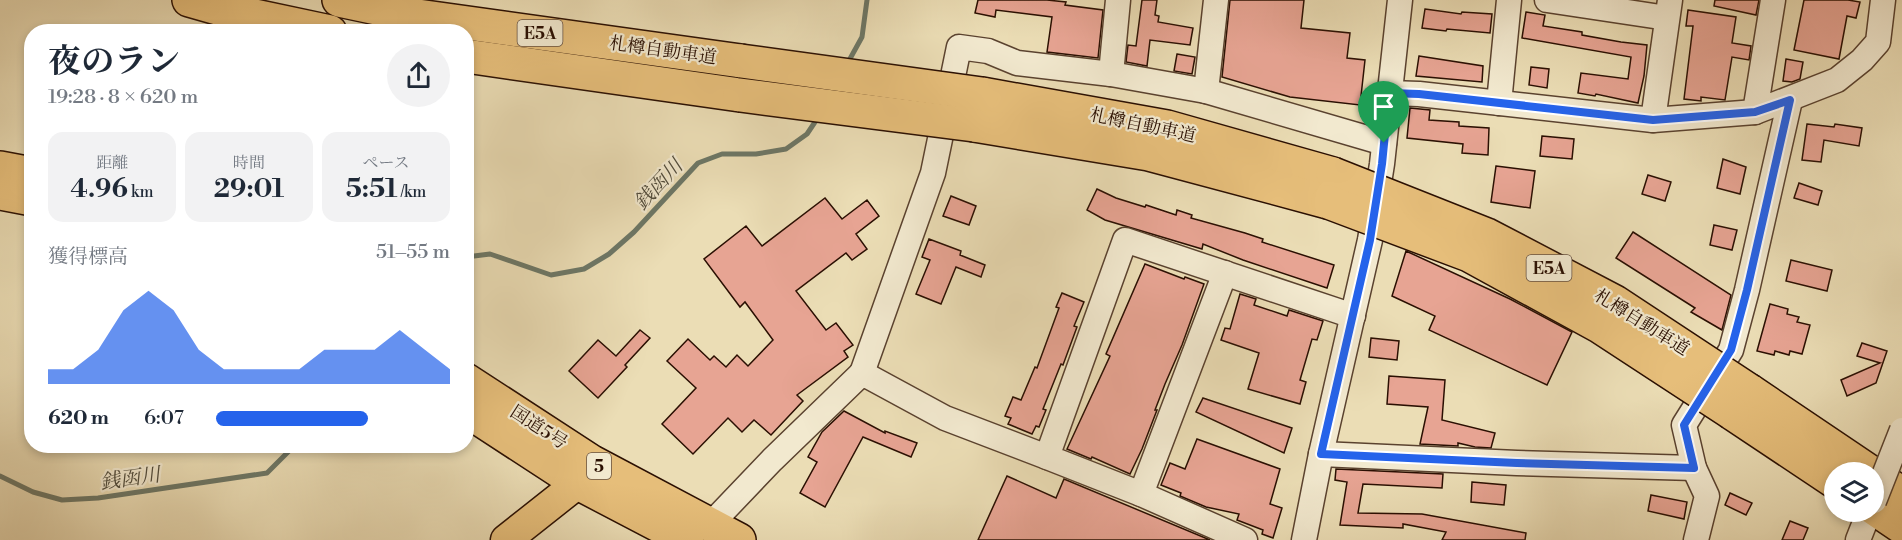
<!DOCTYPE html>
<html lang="ja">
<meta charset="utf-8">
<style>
body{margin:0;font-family:"Libre Bodoni","Noto Serif JP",serif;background:#f2f2f3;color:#1f2937;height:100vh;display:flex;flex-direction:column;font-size:22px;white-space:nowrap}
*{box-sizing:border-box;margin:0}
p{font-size:20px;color:#747a83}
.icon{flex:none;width:33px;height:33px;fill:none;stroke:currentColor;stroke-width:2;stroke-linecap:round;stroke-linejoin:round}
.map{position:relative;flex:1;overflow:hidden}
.side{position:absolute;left:24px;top:24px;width:450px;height:429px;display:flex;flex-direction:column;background:#fff;border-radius:24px;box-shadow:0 3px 9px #0003}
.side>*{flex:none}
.buttons{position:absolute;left:1824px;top:462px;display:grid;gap:12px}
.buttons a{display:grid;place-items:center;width:60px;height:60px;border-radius:50%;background:#fff;box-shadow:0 3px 9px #0003;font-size:30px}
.pin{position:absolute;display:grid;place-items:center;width:51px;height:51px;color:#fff;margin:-62px -26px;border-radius:50% 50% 50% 0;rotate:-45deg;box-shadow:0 0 6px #0007}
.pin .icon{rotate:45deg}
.round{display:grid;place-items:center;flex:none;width:63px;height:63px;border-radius:32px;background:#f2f2f3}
.head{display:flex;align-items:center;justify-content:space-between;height:102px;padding:0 24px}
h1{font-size:33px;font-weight:700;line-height:45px}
.stats{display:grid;grid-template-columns:repeat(3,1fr);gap:9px;height:102px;padding:6px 24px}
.stats div{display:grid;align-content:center;border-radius:15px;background:#f2f2f3;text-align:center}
.stats b{font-size:26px;font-weight:700}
.stats small{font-size:16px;font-weight:400}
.stats p{font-size:16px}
.chart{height:168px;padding:12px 24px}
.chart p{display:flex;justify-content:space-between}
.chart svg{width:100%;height:108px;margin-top:6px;fill:#2563eb;opacity:.7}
ul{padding:0 24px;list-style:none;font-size:20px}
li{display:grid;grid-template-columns:96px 72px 1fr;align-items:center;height:45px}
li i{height:15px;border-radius:8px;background:#2563eb}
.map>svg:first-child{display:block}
</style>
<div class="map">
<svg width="1902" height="540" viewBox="0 0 1902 540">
<rect width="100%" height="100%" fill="#ebddb5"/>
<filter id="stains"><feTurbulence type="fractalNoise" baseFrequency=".00333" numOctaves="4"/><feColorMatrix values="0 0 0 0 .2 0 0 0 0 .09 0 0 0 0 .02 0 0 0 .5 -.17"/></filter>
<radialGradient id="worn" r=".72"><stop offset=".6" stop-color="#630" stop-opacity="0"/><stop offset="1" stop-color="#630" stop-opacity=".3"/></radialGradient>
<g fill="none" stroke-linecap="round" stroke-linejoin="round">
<g stroke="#6d7766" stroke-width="5">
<path d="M 846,66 L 862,37 L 867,0"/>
<path d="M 466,257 L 490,254 L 551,275 L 584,269 L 609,254 L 634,232 L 698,163 L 722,154 L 756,154 L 786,149 L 807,134 L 819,116"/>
<path d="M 0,476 L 33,492 L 62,500 L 98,498 L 267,473 L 294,446"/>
</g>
</g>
<g fill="#e7a493" stroke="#2a0f02" stroke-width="1.5">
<path d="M 978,0 L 1047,0 L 1066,2 L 1065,5 L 1103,10 L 1098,58 L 1047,52 L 1052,17 L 996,10 L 995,17 L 975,13 Z"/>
<path d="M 1142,0 L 1157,0 L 1155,15 L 1159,16 L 1158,22 L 1193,28 L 1190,45 L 1150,40 L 1147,66 L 1126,62 L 1128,45 L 1136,46 Z"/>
<path d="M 1230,0 L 1304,0 L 1301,28 L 1350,33 L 1347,58 L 1365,60 L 1360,105 L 1290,97 L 1222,77 Z"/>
<path d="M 1715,0 L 1759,0 L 1756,15 L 1714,6 Z"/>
<path d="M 1804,0 L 1848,0 L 1860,2 L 1856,18 L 1847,16 L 1839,59 L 1794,50 Z"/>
<path d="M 1425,9 L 1461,14 L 1462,12 L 1492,14 L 1490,33 L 1447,29 L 1446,31 L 1422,28 Z"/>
<path d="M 1688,10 L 1736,17 L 1732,43 L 1751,46 L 1749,60 L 1732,57 L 1725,100 L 1701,97 L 1701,101 L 1684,99 L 1693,26 L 1686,26 Z"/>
<path d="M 1526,12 L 1545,15 L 1543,26 L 1582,32 L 1582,35 L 1621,42 L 1647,45 L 1644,76 L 1638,103 L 1596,94 L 1595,96 L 1578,93 L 1581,73 L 1628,79 L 1631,57 L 1522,38 Z"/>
<path d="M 1177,54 L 1195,57 L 1192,74 L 1174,71 Z"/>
<path d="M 1419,56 L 1483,66 L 1482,82 L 1416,76 Z"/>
<path d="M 1786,59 L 1803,62 L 1800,79 L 1792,82 L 1783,81 Z"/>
<path d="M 1531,67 L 1549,69 L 1547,88 L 1529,85 Z"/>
<path d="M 1410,108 L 1430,110 L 1429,120 L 1459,122 L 1459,126 L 1489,128 L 1488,155 L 1462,153 L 1463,144 L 1407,138 Z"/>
<path d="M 1807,124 L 1834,127 L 1835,124 L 1862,128 L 1859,146 L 1824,140 L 1821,162 L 1802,160 Z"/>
<path d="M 1542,136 L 1574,139 L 1572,159 L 1540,156 Z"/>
<path d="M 1723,159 L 1746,167 L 1740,194 L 1717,188 Z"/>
<path d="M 1496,166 L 1535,171 L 1530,208 L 1491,202 Z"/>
<path d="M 1648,175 L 1671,182 L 1665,201 L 1642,194 Z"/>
<path d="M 1799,183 L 1822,191 L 1818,205 L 1794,198 Z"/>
<path d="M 1097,189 L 1116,198 L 1145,207 L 1146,205 L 1176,215 L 1177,210 L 1192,215 L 1191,218 L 1245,233 L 1263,239 L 1262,242 L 1334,265 L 1327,288 L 1243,260 L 1203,244 L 1202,249 L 1105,220 L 1087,210 Z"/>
<path d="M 951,196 L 976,206 L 969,225 L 943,216 Z"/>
<path d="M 825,198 L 842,219 L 867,200 L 879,216 L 856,234 L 867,249 L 852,260 L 846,253 L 796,291 L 826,330 L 836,323 L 853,345 L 844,351 L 848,357 L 797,395 L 803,401 L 771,435 L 754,420 L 742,432 L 728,418 L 693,454 L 662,424 L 696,388 L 667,361 L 688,339 L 710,360 L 714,356 L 726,367 L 737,355 L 748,366 L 773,340 L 745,302 L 740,307 L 704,259 L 746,226 L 762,246 Z"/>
<path d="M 1714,225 L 1737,230 L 1732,250 L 1710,245 Z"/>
<path d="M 1633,232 L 1731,295 L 1722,330 L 1691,312 L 1695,308 L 1616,258 Z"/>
<path d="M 929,239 L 961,251 L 960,255 L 985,265 L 981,277 L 956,267 L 941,304 L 916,294 L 930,260 L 922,257 Z"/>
<path d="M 1406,251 L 1510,299 L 1572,332 L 1547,385 L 1429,330 L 1435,316 L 1392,296 Z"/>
<path d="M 1791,260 L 1832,270 L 1827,291 L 1786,281 Z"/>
<path d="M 1145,264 L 1184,279 L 1185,277 L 1204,284 L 1182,345 L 1165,384 L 1155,410 L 1157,410 L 1142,449 L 1130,474 L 1092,457 L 1091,459 L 1067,449 L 1110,356 L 1106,354 Z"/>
<path d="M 1062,293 L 1084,302 L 1074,326 L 1077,327 L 1063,365 L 1061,364 L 1043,409 L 1046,410 L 1039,427 L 1036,426 L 1032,434 L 1008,424 L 1011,418 L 1005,416 L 1013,397 L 1021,400 L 1035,367 L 1037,368 L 1059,308 L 1056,307 Z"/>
<path d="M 1240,294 L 1256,299 L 1254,305 L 1287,316 L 1289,310 L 1323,321 L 1317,340 L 1312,339 L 1300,380 L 1306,382 L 1300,404 L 1248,389 L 1259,353 L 1221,340 L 1225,328 L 1230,329 Z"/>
<path d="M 1770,304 L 1788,309 L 1787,314 L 1799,317 L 1797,322 L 1810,325 L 1802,354 L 1790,351 L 1789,355 L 1775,351 L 1774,355 L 1757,351 Z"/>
<path d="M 640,330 L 650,338 L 625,365 L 627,367 L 598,398 L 569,371 L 598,340 L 616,356 Z"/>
<path d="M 1371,338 L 1399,341 L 1397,360 L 1369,357 Z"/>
<path d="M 1862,343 L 1887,351 L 1876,383 L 1847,396 L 1841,380 L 1880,363 L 1857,356 Z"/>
<path d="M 1389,376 L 1445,380 L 1442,420 L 1495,433 L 1491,448 L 1475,447 L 1458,443 L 1458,446 L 1420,444 L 1428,407 L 1387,404 Z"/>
<path d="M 1203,398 L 1292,428 L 1284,453 L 1196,412 Z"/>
<path d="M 844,411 L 885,433 L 885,431 L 917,443 L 911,457 L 863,437 L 825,507 L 800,493 L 817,462 L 808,457 L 822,432 Z"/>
<path d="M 1197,439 L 1280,469 L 1270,504 L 1282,508 L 1273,538 L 1262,534 L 1263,530 L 1237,520 L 1239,514 L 1206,507 L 1180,496 L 1181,493 L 1161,485 L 1170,463 L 1185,469 Z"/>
<path d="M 1336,469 L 1443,474 L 1442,488 L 1363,484 L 1358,513 L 1422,514 L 1526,533 L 1525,540 L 1442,540 L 1446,532 L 1403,524 L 1403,528 L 1340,525 L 1347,482 L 1335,480 Z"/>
<path d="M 1007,476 L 1056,498 L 1064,479 L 1210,540 L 978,540 Z"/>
<path d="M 1472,482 L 1506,485 L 1504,505 L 1471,502 Z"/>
<path d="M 1730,493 L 1752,503 L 1746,515 L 1725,505 Z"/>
<path d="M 1651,495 L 1687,502 L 1684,519 L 1648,511 Z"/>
<path d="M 1790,521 L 1808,528 L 1803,540 L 1782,540 Z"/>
</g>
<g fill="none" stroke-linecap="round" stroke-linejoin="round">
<defs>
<g id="minor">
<path d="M 1118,0 L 1111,74 L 1206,91 L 1384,143"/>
<path d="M 1547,0 L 1667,18"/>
<path d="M 1206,91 L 1216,0"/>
<path d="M 1389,93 L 1419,94 L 1653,120 L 1755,112 L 1837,80 L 1862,60 L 1878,42 L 1883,0"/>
<path d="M 1499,103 L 1509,0"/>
<path d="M 1755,112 L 1773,0"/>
<path d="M 1653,120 L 1670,0"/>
<path d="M 862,373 L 933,173 L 959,47 L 988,51 L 1017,63 L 1111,74"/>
<path d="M 1321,454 L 1517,463 L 1694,468"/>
<path d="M 1141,494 L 1225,273"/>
<path d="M 710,525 L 772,460 L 862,373 L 945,418 L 1047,457"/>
<path d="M 1245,540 L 1141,494 L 1047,457 L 1125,240 L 1353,316"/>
<path d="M 1304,540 L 1321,454 L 1370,240 L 1382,164 L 1400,0"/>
<path d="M 1696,540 L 1707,496 L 1694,468 L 1684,425 L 1731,350 L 1747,290 L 1790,100"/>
<path d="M 1858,540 L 1869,512"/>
</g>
<path id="major" d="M 506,540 L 578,483 L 590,464"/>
<g id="highway">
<path d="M 189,0 L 217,8 L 330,32"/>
<path d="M 339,0 L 410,15 L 741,61"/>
<path d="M 466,56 L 740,95"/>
<path d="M 982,94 L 1167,127 L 1333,174"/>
<path d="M 974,125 L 1149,154 L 1328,202"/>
<path d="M 0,168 L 32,174"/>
<path d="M 0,193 L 32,199"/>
<path d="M 466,380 L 592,462 L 739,540"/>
<path d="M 1750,391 L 1870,472"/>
<path d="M 466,410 L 578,483 L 687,540"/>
<path d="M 1732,413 L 1834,481"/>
<path d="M 1874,475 L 1902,494"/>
<path d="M 1874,508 L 1902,527"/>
</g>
</defs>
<use href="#minor" stroke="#5a422f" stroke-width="27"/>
<use href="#major" stroke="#2a0f02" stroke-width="33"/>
<use href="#highway" stroke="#2a0f02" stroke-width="36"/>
<use href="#minor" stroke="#f2e9cf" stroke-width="24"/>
<use href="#major" stroke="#e6be7a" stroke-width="30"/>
<use href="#highway" stroke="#e6be7a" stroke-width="33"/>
<defs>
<path id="minor-bridge" d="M 1874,501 L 1902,430"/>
<g id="highway-bridge">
<path d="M 741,61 L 982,94"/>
<path d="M 740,95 L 974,125"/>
<path d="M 1333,174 L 1487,235 L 1615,302 L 1750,391"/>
<path d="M 1328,202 L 1469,255 L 1599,326 L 1732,413"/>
</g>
</defs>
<use href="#minor-bridge" stroke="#5a422f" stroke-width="27" stroke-linecap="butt"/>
<use href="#highway-bridge" stroke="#2a0f02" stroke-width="36" stroke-linecap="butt"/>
<use href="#minor-bridge" stroke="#f2e9cf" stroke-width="24"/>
<use href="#highway-bridge" stroke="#e6be7a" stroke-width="33"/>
</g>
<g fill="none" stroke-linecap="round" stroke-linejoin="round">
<defs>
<path id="route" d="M 1389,93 L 1419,94 L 1653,120 L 1755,112 L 1790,100 L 1747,290 L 1731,350 L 1684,425 L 1694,468 L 1517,463 L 1321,454 L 1370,240 L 1382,164 Z"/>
</defs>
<use href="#route" stroke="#fff" stroke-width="12"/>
<use href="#route" stroke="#2563eb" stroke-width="8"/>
</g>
<g text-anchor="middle" stroke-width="4.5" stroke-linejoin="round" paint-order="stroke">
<g fill="#f2e9cf" stroke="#665040" stroke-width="1.5">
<rect x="517.5" y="20" width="45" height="26" rx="4.5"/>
<rect x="1526.5" y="255" width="45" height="26" rx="4.5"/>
<rect x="587" y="453" width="24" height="26" rx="4.5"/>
</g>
<g font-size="16" font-weight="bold" fill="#2a0f02">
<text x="540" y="39">E5A</text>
<text x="1549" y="274">E5A</text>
<text x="599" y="472">5</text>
</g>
<g font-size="18" fill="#2a0f02" stroke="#f2e9cf">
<text transform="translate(663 50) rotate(8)" y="6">札樽自動車道</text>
<text transform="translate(1143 125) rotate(12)" y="6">札樽自動車道</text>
<text transform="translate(1642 322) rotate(32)" y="6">札樽自動車道</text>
<text transform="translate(539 427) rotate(33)" y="6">国道5号</text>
</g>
<g font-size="20" font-style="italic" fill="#514c3c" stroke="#f2e9cf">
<text transform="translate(658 184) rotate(-47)" y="7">銭函川</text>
<text transform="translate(130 478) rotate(-8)" y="7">銭函川</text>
</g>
</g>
<rect width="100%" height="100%" filter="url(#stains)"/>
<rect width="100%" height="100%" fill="url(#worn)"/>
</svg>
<div class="buttons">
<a><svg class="icon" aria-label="layers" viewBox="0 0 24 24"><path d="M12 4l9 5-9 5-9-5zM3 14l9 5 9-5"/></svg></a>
</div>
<div class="pin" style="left:1384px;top:143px;background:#1e9e55"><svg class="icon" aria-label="arrive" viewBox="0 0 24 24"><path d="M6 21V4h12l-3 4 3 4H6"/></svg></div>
<section class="side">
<div class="head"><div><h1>夜のラン</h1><p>19:28 · 8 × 620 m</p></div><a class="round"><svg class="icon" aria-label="share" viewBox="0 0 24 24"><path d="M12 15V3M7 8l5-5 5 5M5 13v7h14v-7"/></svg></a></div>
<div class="stats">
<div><p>距離</p><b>4.96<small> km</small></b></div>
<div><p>時間</p><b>29:01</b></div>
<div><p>ペース</p><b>5:51<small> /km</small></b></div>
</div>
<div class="chart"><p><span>獲得標高</span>51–55 m</p>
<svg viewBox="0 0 160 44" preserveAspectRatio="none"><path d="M0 44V38L10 38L20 30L30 14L40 6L50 14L60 30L70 38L80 38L90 38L100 38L110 30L120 30L130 30L140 22L150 30L160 38V44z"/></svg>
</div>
<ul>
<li><b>620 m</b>6:07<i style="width:65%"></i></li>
</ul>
</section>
</div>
